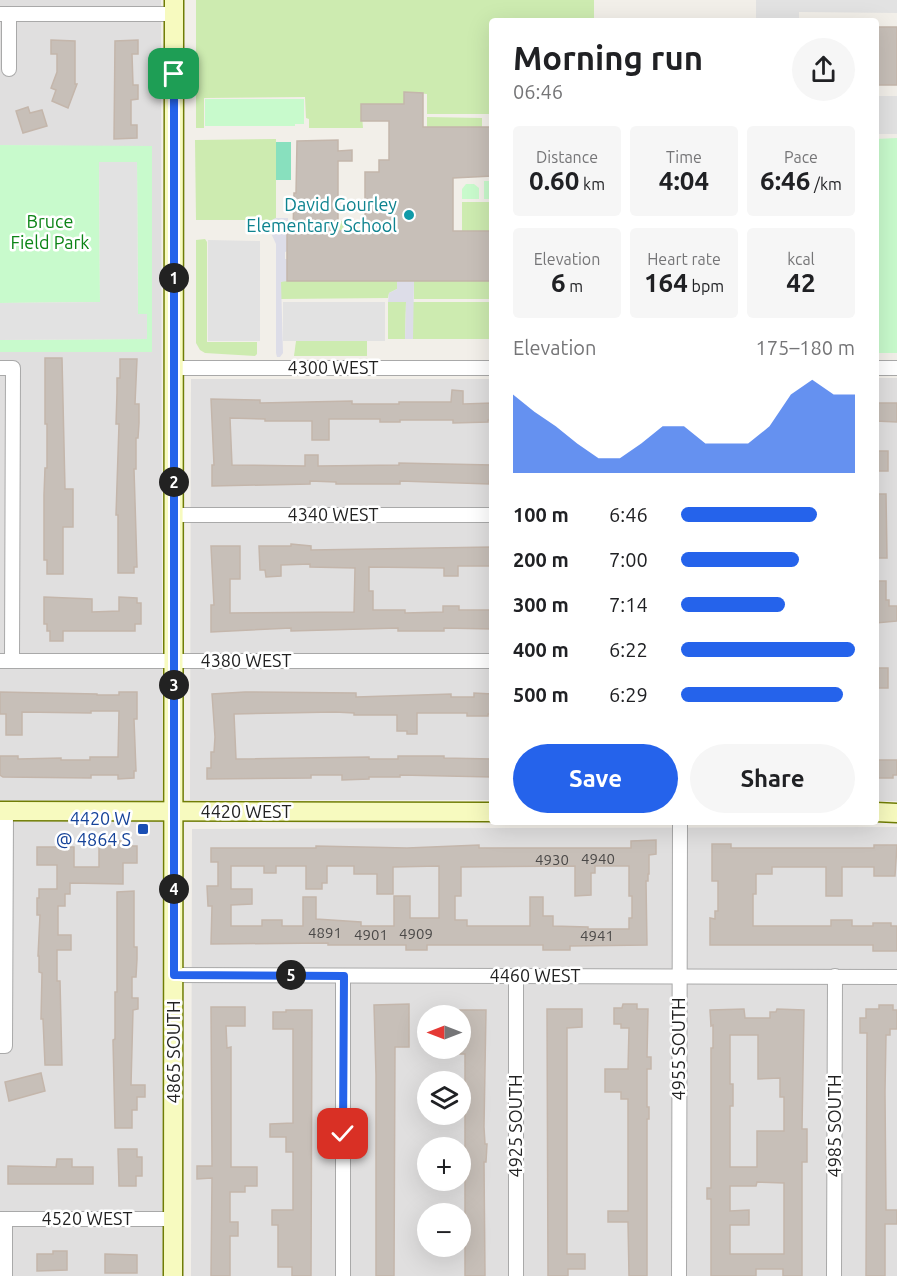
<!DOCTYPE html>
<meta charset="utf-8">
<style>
body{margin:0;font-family:Ubuntu,sans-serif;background:#f6f6f6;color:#202124;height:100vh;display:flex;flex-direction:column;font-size:22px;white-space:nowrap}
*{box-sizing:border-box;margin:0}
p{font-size:20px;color:#757577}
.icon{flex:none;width:33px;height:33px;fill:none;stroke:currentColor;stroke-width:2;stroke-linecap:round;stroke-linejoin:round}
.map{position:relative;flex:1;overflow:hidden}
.details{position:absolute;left:489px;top:18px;width:390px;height:807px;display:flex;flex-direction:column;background:#fff;border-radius:6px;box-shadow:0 6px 24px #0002}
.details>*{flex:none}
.needle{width:39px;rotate:270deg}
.tools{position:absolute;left:417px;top:1005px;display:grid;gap:12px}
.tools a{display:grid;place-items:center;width:54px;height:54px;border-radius:50%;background:#fff;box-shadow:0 6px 24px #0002;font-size:30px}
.pin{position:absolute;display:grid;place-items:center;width:51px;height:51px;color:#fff;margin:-26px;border-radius:12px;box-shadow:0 3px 9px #0006}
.km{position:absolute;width:30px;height:30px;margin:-15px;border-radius:50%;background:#222;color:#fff;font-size:16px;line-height:30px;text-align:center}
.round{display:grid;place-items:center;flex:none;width:63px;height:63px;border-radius:32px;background:#f6f6f6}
.overview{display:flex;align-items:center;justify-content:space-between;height:102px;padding:0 24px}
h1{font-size:33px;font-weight:700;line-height:45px}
.stats{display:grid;grid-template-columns:repeat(3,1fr);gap:9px;height:102px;padding:6px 24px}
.stats div{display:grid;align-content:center;border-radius:6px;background:#f6f6f6;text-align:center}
.stats b{font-size:26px;font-weight:700}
.stats small{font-size:16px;font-weight:400}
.stats p{font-size:16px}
.chart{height:168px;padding:12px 24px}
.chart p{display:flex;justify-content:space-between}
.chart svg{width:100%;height:108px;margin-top:6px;fill:#2563eb;opacity:.7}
.primary-button{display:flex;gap:12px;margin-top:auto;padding:12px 24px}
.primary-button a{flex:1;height:69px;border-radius:36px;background:#2563eb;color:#fff;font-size:24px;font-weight:700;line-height:69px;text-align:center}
.primary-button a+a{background:#f6f6f6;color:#202124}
ul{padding:0 24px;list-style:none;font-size:20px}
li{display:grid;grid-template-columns:96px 72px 1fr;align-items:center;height:45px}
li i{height:15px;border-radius:8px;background:#2563eb}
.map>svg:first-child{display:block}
</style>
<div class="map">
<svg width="897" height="1276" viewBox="0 0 897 1276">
<rect width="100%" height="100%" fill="#f2efe9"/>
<g fill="#e0dfdf" fill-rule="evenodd">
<path d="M 0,0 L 161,0 L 163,1276 L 0,1276 L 0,352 L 152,352 L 152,147 L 0,145 Z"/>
<rect x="876" y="378" width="21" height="423"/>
<path d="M 191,379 L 492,379 L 492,800 L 190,800 Z"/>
<path d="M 897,827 L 897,1276 L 191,1276 L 192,829 ZM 428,1016 L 460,1016 L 460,1048 L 428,1048 ZM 428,1082 L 460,1082 L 460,1114 L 428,1114 ZM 428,1148 L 460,1148 L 460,1180 L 428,1180 ZM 428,1214 L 460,1214 L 460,1246 L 428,1246 Z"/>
</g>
<g fill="#cdebb0">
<path d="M 196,0 L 594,0 L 594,21 L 492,21 L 492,114 L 427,114 L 427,94 L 405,92 L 404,104 L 361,104 L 363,128 L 309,128 L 309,119 L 306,118 L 305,97 L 204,98 L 204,128 L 196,128 Z"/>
<path d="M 427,117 L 482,118 L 482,127 L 427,127 Z"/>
<path d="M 276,139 L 276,218 L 272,220 L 196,220 L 195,140 Z"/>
<rect x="462" y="202" width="30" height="29"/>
<path d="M 288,221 L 352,221 L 360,230 L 288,231 Z"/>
<path d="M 205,239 L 207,242 L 207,342 L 257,342 L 257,354 L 255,356 L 205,353 L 200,350 L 196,343 L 196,240 Z"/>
<path d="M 284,280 L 397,281 L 397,289 L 389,293 L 388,298 L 281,299 L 281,282 Z"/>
<rect x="414" y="281" width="78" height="18"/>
<path d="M 388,302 L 406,302 L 405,339 L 388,339 Z"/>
<rect x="413" y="302" width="79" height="37"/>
<path d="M 296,341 L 367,341 L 367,356 L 294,356 Z"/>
</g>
<g fill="#c8facc">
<path d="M 205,99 L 304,99 L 304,124 L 295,124 L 295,126 L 205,126 Z"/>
<path d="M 897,138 L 897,353 L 876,353 L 876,139 Z"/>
<path d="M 0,145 L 152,146 L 152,352 L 0,352 L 0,340 L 147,339 L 138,314 L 137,162 L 99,162 L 100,302 L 0,303 Z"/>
<rect x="484" y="181" width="8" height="18"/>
<path d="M 466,184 L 474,184 L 479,188 L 479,199 L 462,199 L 462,189 Z"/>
</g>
<rect fill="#88e0be" x="276" y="142" width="15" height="38"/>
<g fill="#e2e2e2">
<path d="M 756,0 L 897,0 L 897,13 L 799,12 L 799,21 L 756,21 Z"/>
<rect x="876" y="96" width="21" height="38"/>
<path d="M 99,162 L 137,162 L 138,314 L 147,314 L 147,339 L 0,340 L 0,303 L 100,302 Z"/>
<path d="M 208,240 L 260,241 L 260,341 L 208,341 Z"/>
<rect x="283" y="302" width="102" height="39"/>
</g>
<g fill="#dddde8">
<path d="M 276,218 L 288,218 L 288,251 L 285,252 L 285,259 L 287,259 L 287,281 L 281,282 L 283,353 L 280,357 L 277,357 L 276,353 L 276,244 L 270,231 L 258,223 L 258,220 L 272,220 Z"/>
<path d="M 397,281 L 414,281 L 413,339 L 405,339 L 406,302 L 388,302 L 389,293 L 397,289 Z"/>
</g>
<g fill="#c7bfb8" stroke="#c4b6ab" stroke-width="1.5" fill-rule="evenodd">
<rect x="876" y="27" width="21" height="58"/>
<path d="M 51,40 L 75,41 L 75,84 L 77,84 L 68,108 L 52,101 L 56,90 L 51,88 L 57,72 L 57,54 L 51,54 Z"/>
<path d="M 138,40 L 138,54 L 132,54 L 133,85 L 138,85 L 138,99 L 131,100 L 131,125 L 137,125 L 137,138 L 114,139 L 115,41 Z"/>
<path d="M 404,92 L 423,93 L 423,127 L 492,127 L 492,176 L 453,178 L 453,231 L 492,231 L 492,281 L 287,281 L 287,231 L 293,231 L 294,193 L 296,193 L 297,141 L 338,140 L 338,151 L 352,150 L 352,161 L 338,161 L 338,231 L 365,230 L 365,172 L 379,172 L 379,160 L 389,160 L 389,121 L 361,121 L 361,104 L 404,104 Z"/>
<path d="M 28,107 L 30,113 L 42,110 L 47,126 L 23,133 L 16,111 Z"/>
<path d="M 45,358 L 62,358 L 65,489 L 73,489 L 73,527 L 63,527 L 63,574 L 47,574 L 47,560 L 44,560 L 44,495 L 45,468 L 47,468 L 47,424 L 45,424 Z"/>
<path d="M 120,359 L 137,359 L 135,404 L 139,404 L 139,423 L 138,438 L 136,438 L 136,469 L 134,469 L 137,567 L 134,567 L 134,573 L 118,573 L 118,515 L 116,515 L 119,424 L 116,424 L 117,393 L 117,378 L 120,378 Z"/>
<path d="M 452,390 L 463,391 L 463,404 L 492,403 L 492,420 L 488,420 L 488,422 L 453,423 L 453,420 L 400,420 L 400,422 L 380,422 L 380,419 L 329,419 L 329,440 L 312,440 L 312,421 L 265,421 L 265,419 L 230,418 L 232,465 L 305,466 L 305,455 L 318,455 L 318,466 L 399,465 L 399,463 L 492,465 L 492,481 L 489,481 L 489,484 L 400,481 L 400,484 L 336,484 L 336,482 L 310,481 L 310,484 L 212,486 L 212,465 L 214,465 L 211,399 L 260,400 L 260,403 L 352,401 L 352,404 L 399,404 L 399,402 L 451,402 Z"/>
<path d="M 876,403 L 897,403 L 897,422 L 876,421 Z"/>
<rect x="876" y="451" width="12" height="20"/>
<path d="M 876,494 L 886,494 L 887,558 L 876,558 Z"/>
<path d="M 291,544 L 311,546 L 311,550 L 492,547 L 492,566 L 458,566 L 458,576 L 444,576 L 444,568 L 369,567 L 369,591 L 373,591 L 373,610 L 405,610 L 405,613 L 443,612 L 443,606 L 459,606 L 459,610 L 492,610 L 492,629 L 444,628 L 444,631 L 398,631 L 398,628 L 291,631 L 291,628 L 211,632 L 211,605 L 214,605 L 211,546 L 240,546 L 240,579 L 230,579 L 230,613 L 354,612 L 355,568 L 310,567 L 310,564 L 281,565 L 281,576 L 266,577 L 265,570 L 260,570 L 259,546 L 291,546 Z"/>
<path d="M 876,581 L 886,581 L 886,600 L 889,600 L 889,606 L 897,606 L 897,621 L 876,623 Z"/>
<path d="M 44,597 L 92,599 L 92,612 L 119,611 L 119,597 L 137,598 L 137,603 L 141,603 L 141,624 L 135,624 L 135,631 L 63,631 L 63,641 L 50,641 L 50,631 L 47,631 L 47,624 L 44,624 Z"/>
<rect x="876" y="668" width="12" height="20"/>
<path d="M 0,692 L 97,694 L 97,695 L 119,695 L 119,692 L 137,692 L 137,719 L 134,719 L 136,771 L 134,771 L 134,778 L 118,779 L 118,775 L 91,775 L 91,778 L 3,777 L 0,775 L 0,756 L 18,756 L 18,759 L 61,758 L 61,760 L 90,760 L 90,757 L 118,757 L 119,711 L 91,711 L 91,713 L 22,712 L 22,735 L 6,735 L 6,714 L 0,714 Z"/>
<path d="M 245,692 L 356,693 L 356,697 L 451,694 L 451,697 L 474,697 L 474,693 L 492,694 L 492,714 L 488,714 L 488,716 L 467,716 L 467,713 L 417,713 L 417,734 L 407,734 L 407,731 L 397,731 L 397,715 L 354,715 L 354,713 L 335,712 L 234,714 L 236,759 L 369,757 L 369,759 L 398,759 L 398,756 L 444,756 L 444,758 L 492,759 L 492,777 L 400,775 L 400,777 L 369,777 L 369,779 L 342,780 L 342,775 L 311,775 L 311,778 L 207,779 L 207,768 L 211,768 L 211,752 L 214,752 L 215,737 L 212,694 Z"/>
<path d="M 876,760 L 897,760 L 897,775 L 893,775 L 893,778 L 876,778 Z"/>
<path d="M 656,840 L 656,854 L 649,855 L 649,874 L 648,874 L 648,881 L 646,881 L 647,945 L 570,946 L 570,950 L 543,950 L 543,945 L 427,945 L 427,950 L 406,950 L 406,945 L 328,945 L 328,943 L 211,944 L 212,906 L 208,906 L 207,886 L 218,886 L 218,862 L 211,862 L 211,848 L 316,848 L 316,846 L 407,848 L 479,845 L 479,848 L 631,848 L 631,841 ZM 231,866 L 264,866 L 264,873 L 276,873 L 276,866 L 306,866 L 306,889 L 322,889 L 322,883 L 327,883 L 327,866 L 354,866 L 354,874 L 377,874 L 377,894 L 393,894 L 393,867 L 439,866 L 439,918 L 410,918 L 410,896 L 394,896 L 394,926 L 361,926 L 361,922 L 316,919 L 316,897 L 303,897 L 303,926 L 282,926 L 282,920 L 262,920 L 262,926 L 231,926 L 231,905 L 252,904 L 252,889 L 231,889 ZM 575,866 L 575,896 L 591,895 L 591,873 L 595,873 L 595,866 L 629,866 L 629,896 L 632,896 L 632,918 L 629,918 L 629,929 L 588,929 L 588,927 L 553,926 L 553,916 L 543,916 L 543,897 L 530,897 L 530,926 L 467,926 L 467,920 L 455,920 L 455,896 L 461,896 L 461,867 Z"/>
<path d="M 99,841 L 121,841 L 121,846 L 137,846 L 137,863 L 123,863 L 123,884 L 70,883 L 70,894 L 65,894 L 65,906 L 58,906 L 58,935 L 71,935 L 71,950 L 57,950 L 57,981 L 60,981 L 62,1065 L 45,1065 L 43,1019 L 41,1019 L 42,973 L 39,972 L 39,956 L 38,956 L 40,915 L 37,915 L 37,898 L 39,898 L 39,889 L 57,889 L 57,865 L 37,865 L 37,847 L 74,847 L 74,867 L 99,867 Z"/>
<path d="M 712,844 L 731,844 L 731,848 L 874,848 L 874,845 L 897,845 L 895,876 L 874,876 L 874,867 L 842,867 L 842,896 L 826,896 L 826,867 L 772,867 L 772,874 L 756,874 L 756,894 L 753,894 L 753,926 L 831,926 L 831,920 L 852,920 L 852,926 L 873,926 L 873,923 L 891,923 L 891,926 L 897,926 L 897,951 L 873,951 L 873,945 L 710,945 L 710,918 L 715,919 L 715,911 L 718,911 L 718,881 L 712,881 Z"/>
<path d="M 134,891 L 134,947 L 137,947 L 137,959 L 136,977 L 132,977 L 132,998 L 138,998 L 138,1009 L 133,1010 L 131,1085 L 145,1085 L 145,1097 L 137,1097 L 137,1110 L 132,1110 L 132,1128 L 115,1128 L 113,1040 L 115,1039 L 115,992 L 117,992 L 117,892 Z"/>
<path d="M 409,1004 L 409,1047 L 395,1047 L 394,1276 L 376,1276 L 376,1075 L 374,1005 Z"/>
<path d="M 623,1004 L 637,1004 L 637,1009 L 648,1009 L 647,1057 L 651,1057 L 651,1069 L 647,1069 L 647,1107 L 649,1107 L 649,1119 L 647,1119 L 647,1276 L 629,1276 L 628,1222 L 608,1222 L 608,1211 L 628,1211 L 628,1099 L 621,1099 L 621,1092 L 605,1092 L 605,1069 L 628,1069 L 629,1028 L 621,1028 L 621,1024 L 614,1024 L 614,1008 L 622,1008 Z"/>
<path d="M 879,1005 L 893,1005 L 893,1010 L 897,1010 L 897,1029 L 890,1029 L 890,1035 L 886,1035 L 885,1092 L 886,1210 L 897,1210 L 897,1224 L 885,1224 L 885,1276 L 866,1276 L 867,1033 L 860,1033 L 860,1018 L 866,1018 L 866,1009 L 879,1009 Z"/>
<path d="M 211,1007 L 245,1007 L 245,1026 L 226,1026 L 227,1048 L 231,1047 L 231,1167 L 257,1167 L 257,1186 L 245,1186 L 245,1192 L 230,1192 L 230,1222 L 238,1222 L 238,1236 L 230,1236 L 230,1276 L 211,1276 L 212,1178 L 197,1179 L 197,1166 L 212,1166 Z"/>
<path d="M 547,1009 L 582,1009 L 582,1027 L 567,1028 L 567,1254 L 585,1254 L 585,1269 L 568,1269 L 568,1276 L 548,1276 Z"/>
<path d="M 744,1009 L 745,1018 L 770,1018 L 770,1012 L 776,1012 L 777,1009 L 804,1010 L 802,1129 L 807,1129 L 807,1162 L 802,1162 L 802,1276 L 783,1276 L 783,1269 L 756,1269 L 756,1276 L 711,1276 L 711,1199 L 707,1199 L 707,1188 L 711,1188 L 711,1048 L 713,1048 L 713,1025 L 711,1026 L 710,1010 ZM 730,1035 L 758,1035 L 758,1079 L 780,1078 L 780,1097 L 784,1097 L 784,1131 L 757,1131 L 757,1167 L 730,1167 L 730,1106 L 733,1106 L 733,1084 L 730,1084 ZM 757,1182 L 784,1183 L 784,1254 L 730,1254 L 730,1225 L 749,1225 L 749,1210 L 730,1211 L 730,1186 L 756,1186 Z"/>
<path d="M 286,1010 L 312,1010 L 311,1276 L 292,1276 L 292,1267 L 278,1267 L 278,1225 L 272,1225 L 272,1210 L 293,1210 L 293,1152 L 286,1152 L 286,1137 L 270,1137 L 270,1124 L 293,1123 L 293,1029 L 273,1029 L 273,1012 L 286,1012 Z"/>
<path d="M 460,1010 L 486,1010 L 484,1127 L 485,1144 L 487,1144 L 486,1162 L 484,1162 L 485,1276 L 465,1276 L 465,1054 L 460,1054 Z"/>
<path d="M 41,1073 L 45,1091 L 9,1101 L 5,1082 Z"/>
<path d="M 118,1149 L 137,1149 L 137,1157 L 142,1157 L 142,1176 L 136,1176 L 136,1186 L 119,1186 Z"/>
<path d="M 57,1159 L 72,1159 L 72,1167 L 93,1167 L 93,1184 L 8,1184 L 8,1166 L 56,1167 Z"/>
<path d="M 53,1251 L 67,1251 L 67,1270 L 37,1271 L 37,1254 L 53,1254 Z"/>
<path d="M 105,1254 L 137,1255 L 137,1273 L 105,1273 Z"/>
</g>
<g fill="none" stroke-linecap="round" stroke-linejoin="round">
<defs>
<g id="street">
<path d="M 0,14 L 174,14"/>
<path d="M 9,69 L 9,14"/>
<path d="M 0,368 L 13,368 L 12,661"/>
<path d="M 174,368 L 492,368"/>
<path d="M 876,368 L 897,368"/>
<path d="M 174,515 L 492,515"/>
<path d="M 0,661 L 492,661"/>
<path d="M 174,975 L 897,977"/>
<path d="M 0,1046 L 5,1046 L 6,811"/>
<path d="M 0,1219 L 174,1219"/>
<path d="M 5,1276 L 5,1219"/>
<path d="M 343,1276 L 343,976"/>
<path d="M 516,1276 L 516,976"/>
<path d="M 679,1276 L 680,822"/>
<path d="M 834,1276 L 835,976"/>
</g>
<g id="secondary">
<path d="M 0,811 L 492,812"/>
<path d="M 876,812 L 897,813"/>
<path d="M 173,1276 L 174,0"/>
</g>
</defs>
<use href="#street" stroke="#a9a9a9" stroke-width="16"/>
<use href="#secondary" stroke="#707d05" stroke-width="21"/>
<use href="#street" stroke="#fff" stroke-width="14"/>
<use href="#secondary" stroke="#f7fabf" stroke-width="18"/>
</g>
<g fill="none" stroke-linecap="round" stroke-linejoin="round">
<defs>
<path id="route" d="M 174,74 L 174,975 L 344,976 L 343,1134"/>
</defs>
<use href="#route" stroke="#fff" stroke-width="12"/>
<use href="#route" stroke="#2563eb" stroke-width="8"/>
</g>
<circle fill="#0f9aa8" stroke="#fff" stroke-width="2" cx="409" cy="215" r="6"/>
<rect fill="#1a4fb4" stroke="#fff" stroke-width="2" x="137" y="823" width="12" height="12" rx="3"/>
<g text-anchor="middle" stroke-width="5" stroke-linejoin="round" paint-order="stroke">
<g font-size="15" fill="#4b4948">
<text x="598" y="864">4940</text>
<text x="552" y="865">4930</text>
<text x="325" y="938">4891</text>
<text x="416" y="939">4909</text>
<text x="371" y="940">4901</text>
<text x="597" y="941">4941</text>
</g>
<g font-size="18" fill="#0d838f" stroke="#fff" text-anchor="end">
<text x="397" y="211">David Gourley<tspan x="397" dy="21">Elementary School</tspan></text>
</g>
<g font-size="18" fill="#0c8416" stroke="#fff">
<text x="50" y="228">Bruce<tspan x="50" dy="21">Field Park</tspan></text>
</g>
<g font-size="18" fill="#222" stroke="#fff">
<text x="333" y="374">4300 WEST</text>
<text x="333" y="521">4340 WEST</text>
<text x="246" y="667">4380 WEST</text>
<text x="246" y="818">4420 WEST</text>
<text x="535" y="982">4460 WEST</text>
<text transform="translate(679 1049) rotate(-90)" y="6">4955 SOUTH</text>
<text transform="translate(174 1052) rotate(-90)" y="6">4865 SOUTH</text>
<text transform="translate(516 1126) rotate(-90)" y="6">4925 SOUTH</text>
<text transform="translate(835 1126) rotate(-90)" y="6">4985 SOUTH</text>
<text x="87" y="1225">4520 WEST</text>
</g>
<g font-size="18" fill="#164399" stroke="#fff" text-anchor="end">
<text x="131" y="825">4420 W<tspan x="131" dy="21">@ 4864 S</tspan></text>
</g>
</g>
</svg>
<div class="tools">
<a><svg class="needle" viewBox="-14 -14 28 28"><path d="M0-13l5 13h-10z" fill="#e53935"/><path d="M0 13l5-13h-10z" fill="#757577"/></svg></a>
<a><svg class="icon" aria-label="layers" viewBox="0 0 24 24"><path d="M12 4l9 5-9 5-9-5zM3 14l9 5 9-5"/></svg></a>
<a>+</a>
<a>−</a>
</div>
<div class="pin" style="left:174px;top:74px;background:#1e9e55"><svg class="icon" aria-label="arrive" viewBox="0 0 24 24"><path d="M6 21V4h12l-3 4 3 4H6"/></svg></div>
<div class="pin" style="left:343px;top:1134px;background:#d93025"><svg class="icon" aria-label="check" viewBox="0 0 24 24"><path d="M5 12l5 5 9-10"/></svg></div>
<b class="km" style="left:174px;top:278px">1</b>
<b class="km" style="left:174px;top:482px">2</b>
<b class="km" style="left:174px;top:685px">3</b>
<b class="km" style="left:174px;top:889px">4</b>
<b class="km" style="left:291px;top:975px">5</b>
<section class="details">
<div class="overview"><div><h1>Morning run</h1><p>06:46</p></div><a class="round"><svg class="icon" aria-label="share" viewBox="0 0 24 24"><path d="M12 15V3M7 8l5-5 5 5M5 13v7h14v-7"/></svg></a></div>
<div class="stats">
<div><p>Distance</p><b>0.60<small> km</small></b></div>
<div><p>Time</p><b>4:04</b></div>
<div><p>Pace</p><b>6:46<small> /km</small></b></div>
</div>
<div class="stats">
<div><p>Elevation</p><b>6<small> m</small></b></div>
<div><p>Heart rate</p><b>164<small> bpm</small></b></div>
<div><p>kcal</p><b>42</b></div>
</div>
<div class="chart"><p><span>Elevation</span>175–180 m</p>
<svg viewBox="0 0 160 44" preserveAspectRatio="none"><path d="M0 44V12L10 19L20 25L30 32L40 38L50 38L60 32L70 25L80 25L90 32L100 32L110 32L120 25L130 12L140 6L150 12L160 12V44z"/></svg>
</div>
<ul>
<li><b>100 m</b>6:46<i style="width:78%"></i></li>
<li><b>200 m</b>7:00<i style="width:68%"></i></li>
<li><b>300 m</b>7:14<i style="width:60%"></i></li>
<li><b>400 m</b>6:22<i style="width:100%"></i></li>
<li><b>500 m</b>6:29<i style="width:93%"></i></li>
</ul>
<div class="primary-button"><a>Save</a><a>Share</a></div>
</section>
</div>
